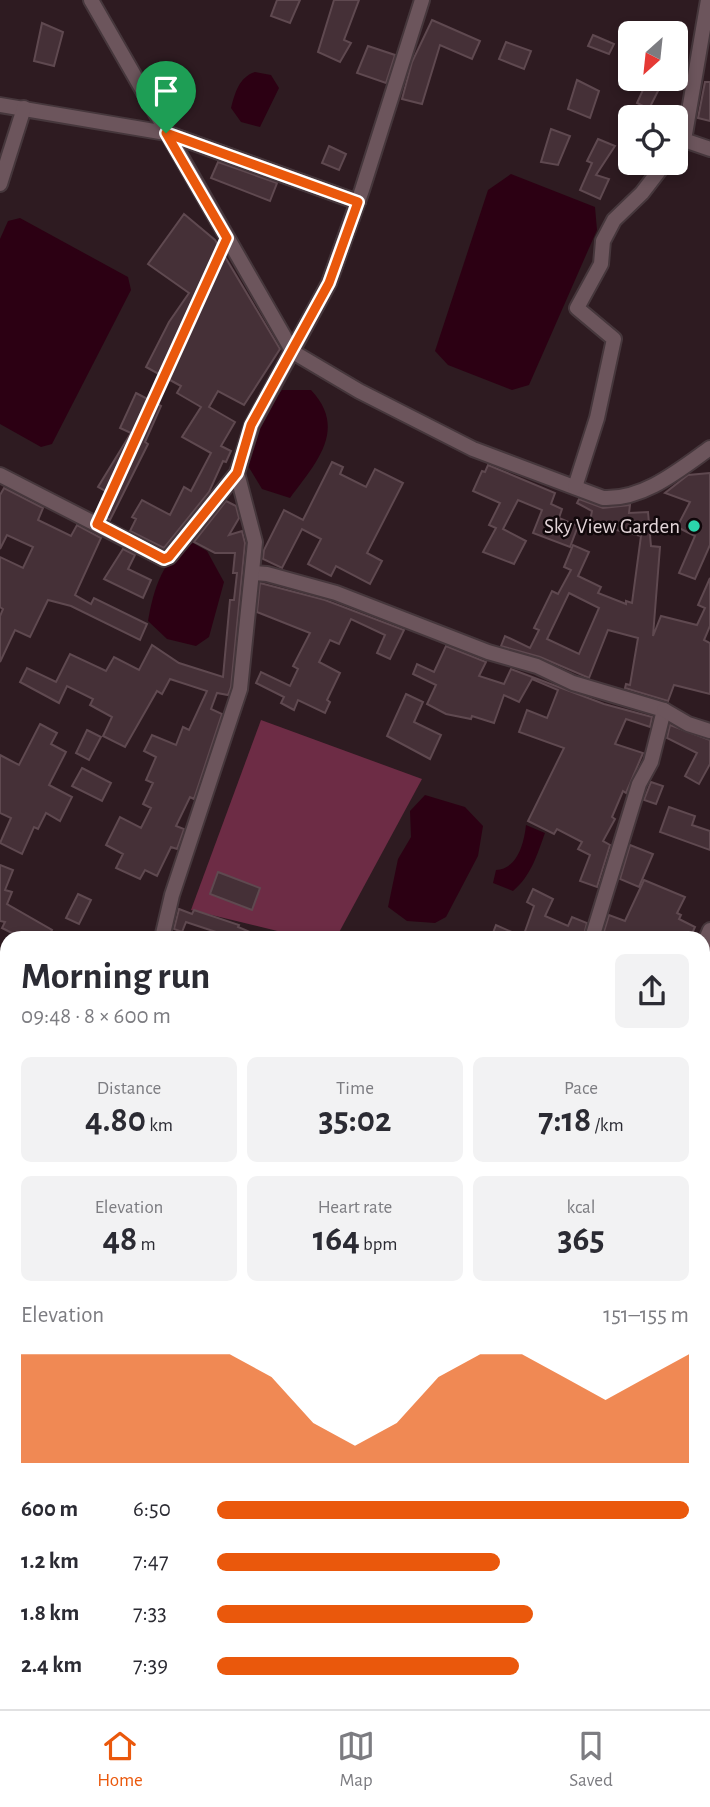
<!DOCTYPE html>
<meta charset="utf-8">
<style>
body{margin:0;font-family:"Alegreya Sans",sans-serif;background:#f2f2f3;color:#2b2b33;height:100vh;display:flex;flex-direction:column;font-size:26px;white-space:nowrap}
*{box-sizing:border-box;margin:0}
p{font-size:23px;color:#7c7c81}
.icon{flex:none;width:38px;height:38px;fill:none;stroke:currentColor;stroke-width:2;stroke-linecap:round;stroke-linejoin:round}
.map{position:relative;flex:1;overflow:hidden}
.drawer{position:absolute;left:0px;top:931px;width:710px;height:779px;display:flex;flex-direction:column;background:#fff;border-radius:21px 21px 0 0;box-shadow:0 4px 10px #0003}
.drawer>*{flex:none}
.needle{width:46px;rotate:207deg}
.tools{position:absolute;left:618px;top:21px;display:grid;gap:14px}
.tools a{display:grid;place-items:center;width:70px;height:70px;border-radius:10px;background:#fff;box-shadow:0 4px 10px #0003;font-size:35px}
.pin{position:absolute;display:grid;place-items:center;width:60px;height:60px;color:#fff;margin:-72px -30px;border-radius:50% 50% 50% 0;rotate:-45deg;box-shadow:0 0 7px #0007}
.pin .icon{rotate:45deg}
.round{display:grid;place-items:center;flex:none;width:74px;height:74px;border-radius:10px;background:#f2f2f3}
.summary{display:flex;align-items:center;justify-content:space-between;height:119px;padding:0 21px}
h1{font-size:38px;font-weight:700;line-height:52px}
.figures{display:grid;grid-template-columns:repeat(3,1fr);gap:10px;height:119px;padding:7px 21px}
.figures div{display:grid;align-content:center;border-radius:10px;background:#f2f2f3;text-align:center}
.figures b{font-size:35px;font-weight:700}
.figures small{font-size:19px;font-weight:400}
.figures p{font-size:19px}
.chart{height:196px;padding:14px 21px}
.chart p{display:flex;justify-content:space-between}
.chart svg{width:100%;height:126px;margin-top:7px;fill:#ea580c;opacity:.7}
ul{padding:0 21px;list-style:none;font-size:23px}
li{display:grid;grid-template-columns:112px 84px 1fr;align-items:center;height:52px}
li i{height:18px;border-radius:9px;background:#ea580c}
.tabs{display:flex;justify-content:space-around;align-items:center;height:98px;border-top:2px solid #e1e1e2;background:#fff;font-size:19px;color:#7c7c81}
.tabs a{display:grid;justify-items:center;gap:4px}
.tabs .active{color:#ea580c}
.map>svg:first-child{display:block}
</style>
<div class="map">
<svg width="710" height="1709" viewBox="0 0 710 1709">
<rect width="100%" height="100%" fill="#2e1b21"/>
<path fill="#6d2c45" d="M 261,720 L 422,779 L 336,938 L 306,938 L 191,910 Z"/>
<g fill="#2c0013">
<path d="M 255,72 L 271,75 L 279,88 L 260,127 L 241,122 L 231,108 C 235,93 239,77 255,72 Z"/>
<path d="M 511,174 L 595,207 L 597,230 L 529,385 L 512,390 L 448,365 L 435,351 L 488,190 Z"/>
<path d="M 20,218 L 128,277 L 131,290 L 52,444 L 41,447 L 0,424 L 0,239 L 8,221 Z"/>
<path d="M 282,390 L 311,390 C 348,429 316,463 290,498 L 262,489 L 245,461 L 256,424 Z"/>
<path d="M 193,543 L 207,551 L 224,582 L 209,637 L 196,646 L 167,639 L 148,621 C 153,591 163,555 193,543 Z"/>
<path d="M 425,795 L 465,807 L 483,826 L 478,856 L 446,917 L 435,923 L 407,921 L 388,907 L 398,859 L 411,837 L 410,811 Z"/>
<path d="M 526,825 L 545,833 C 537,855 531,876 513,891 L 493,883 L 496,870 C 517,869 524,844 526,825 Z"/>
<path d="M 7,1180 L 7,1301 L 0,1299 L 0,1205 Z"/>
<path d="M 0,1472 L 7,1475 L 7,1651 L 0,1666 Z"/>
</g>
<g fill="#453037" stroke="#5f4950" stroke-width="2" fill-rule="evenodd">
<path d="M 277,0 L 300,0 L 290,23 L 271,16 Z"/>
<path d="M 334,0 L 359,0 L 344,40 L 351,43 L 340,62 L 318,52 Z"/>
<path d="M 432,20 L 480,41 L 472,59 L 440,45 L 422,104 L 402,99 L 412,62 Z"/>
<path d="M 42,23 L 63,32 L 54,66 L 34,61 Z"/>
<path d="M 593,35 L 614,44 L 609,54 L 588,46 Z"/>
<path d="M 506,42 L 531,51 L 524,69 L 499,59 Z"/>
<path d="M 368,46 L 395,55 L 386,83 L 357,73 Z"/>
<path d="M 577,80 L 599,91 L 590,118 L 568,109 Z"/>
<path d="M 647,81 L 660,87 L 649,109 L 637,103 Z"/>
<path d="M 705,82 L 710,82 L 710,121 L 698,118 Z"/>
<path d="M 551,129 L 570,136 L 558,165 L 541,162 Z"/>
<path d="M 598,139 L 615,146 L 596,175 L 609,179 L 600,199 L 580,190 L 592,163 L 587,161 Z"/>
<path d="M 329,146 L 346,154 L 339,170 L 322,163 Z"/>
<path d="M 218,162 L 277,183 L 270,201 L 211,178 Z"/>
<path d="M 184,214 L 215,240 L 280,349 L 244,405 L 218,391 L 209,407 L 235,422 L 221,446 L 231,451 L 226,462 L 223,461 L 209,492 L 164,548 L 130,531 L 136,519 L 132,517 L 142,500 L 170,515 L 184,487 L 191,491 L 211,453 L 182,437 L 201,407 L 177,393 L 181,386 L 146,367 L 169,322 L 189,293 L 148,264 Z"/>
<path d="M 136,393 L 161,406 L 145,442 L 148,444 L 110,520 L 98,514 L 109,493 L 98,487 L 131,433 L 120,428 Z"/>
<path d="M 332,462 L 343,467 L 340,474 L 366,487 L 375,469 L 403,483 L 367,553 L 382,561 L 370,584 L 336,566 L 331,576 L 308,564 L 321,539 L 302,529 L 282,568 L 263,559 L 264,550 L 284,510 L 303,520 Z"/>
<path d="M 488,465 L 555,493 L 551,504 L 562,509 L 559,518 L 578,526 L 570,547 L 533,533 L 542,510 L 518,500 L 503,529 L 526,541 L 514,564 L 483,552 L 496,528 L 489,525 L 500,503 L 473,491 L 482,471 L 485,472 Z"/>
<path d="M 710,473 L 710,545 L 695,579 L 679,573 L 695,536 L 677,527 L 690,502 L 665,493 L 688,475 Z"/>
<path d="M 4,488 L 43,508 L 38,520 L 71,536 L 77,525 L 101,538 L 75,595 L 91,604 L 94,598 L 147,624 L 140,640 L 71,606 L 48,600 L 30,637 L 15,630 L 0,662 L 0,616 L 3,609 L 0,607 L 0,557 L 23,568 L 33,547 L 7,535 L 0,549 L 0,495 Z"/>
<path d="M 579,499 L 603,508 L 630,505 L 629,513 L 648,512 L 651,546 L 660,547 L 653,636 L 661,616 L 697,625 L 705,608 L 698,605 L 710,578 L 710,626 L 704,640 L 710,643 L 710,694 L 674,685 L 668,701 L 625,688 L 626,684 L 630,685 L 638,638 L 608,630 L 589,678 L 540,657 L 501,646 L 505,636 L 530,648 L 539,630 L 534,628 L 552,591 L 558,594 L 571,570 L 564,567 L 573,545 L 589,552 L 578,576 L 601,587 L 598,593 L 626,604 L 626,601 L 632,603 L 641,536 L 612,529 L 612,525 L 590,521 L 592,511 L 577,503 ZM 569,593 L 599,608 L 579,654 L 547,639 Z"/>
<path d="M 226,501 L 236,506 L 239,518 L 229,535 L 242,531 L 245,543 L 231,687 L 228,695 L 217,693 L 211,709 L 222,714 L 194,799 L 190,797 L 176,826 L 184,829 L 177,849 L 171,847 L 157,876 L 145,870 L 140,879 L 116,868 L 123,854 L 106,845 L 120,817 L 141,828 L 151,808 L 143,804 L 153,783 L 146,780 L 156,757 L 144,751 L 152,735 L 176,745 L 183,727 L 189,730 L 207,691 L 170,679 L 162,694 L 157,691 L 125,747 L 103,736 L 112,717 L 90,705 L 93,699 L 67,686 L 59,703 L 20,682 L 27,668 L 56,682 L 70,654 L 106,671 L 114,657 L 139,670 L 152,645 L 179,663 L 223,677 L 230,600 L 234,600 L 237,573 L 233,573 L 235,553 L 215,553 L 194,542 Z"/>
<path d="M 123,549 L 135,555 L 128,569 L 151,580 L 143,598 L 104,579 Z"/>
<path d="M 260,583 L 325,600 L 404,630 L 390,659 L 377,653 L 385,635 L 351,619 L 339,644 L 330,640 L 319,662 L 340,673 L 327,700 L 330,702 L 325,713 L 298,700 L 294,710 L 281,703 L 284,697 L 256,683 L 261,672 L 290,686 L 298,669 L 293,666 L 310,633 L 257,612 Z"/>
<path d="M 446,646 L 486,662 L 479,676 L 504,684 L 511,669 L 604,704 L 652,717 L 650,727 L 626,719 L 615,744 L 643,753 L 626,793 L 623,791 L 612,817 L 615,819 L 603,841 L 610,845 L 597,887 L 580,881 L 590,855 L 578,849 L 582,842 L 557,829 L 554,834 L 528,821 L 564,748 L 519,732 L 527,710 L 547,718 L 558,690 L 532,679 L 519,702 L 504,695 L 494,723 L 472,716 L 471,719 L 446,714 L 427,704 L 436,685 L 413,674 L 417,664 L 434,672 Z"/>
<path d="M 406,694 L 423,702 L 414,722 L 441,735 L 430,759 L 387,736 Z"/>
<path d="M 40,724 L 57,733 L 51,744 L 66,752 L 49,785 L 72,797 L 60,821 L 46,813 L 38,829 L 34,827 L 22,854 L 0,843 L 11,818 L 0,813 L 0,755 L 19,765 Z"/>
<path d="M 670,725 L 710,740 L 710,764 L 699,784 L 685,776 L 697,753 L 667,738 Z"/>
<path d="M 87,730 L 101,737 L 89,760 L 76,753 Z"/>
<path d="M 82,768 L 111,783 L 102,801 L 72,786 Z"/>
<path d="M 651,782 L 663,786 L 656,804 L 644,800 Z"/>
<path d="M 669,807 L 695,816 L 692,825 L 710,831 L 710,850 L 660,832 Z"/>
<path d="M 630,845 L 653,854 L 639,887 L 620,879 Z"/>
<path d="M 0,865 L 13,870 L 5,890 L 12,892 L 7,904 L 52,930 L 48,938 L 27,935 L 22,938 L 2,928 L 5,922 L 0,921 Z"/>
<path d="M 218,872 L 260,888 L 252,910 L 210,894 Z"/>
<path d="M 644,880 L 685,897 L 677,913 L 681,915 L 679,919 L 695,927 L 690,938 L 602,938 L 609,915 L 625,921 Z"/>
<path d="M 533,889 L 553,899 L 545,916 L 568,926 L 572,917 L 587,923 L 583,938 L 491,938 L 496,925 L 523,937 L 534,906 L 527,902 Z"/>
<path d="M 78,894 L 91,900 L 79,924 L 66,918 Z"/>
<path d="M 179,909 L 192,914 L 194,910 L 239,925 L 238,927 L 264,938 L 234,938 L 186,922 L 182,932 L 174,929 Z"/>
</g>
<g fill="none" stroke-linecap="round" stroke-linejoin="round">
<defs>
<g id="minor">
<path d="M 91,0 L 293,352 L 359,391 L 473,449 L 603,498 C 643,500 678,471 710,448"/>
<path d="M 708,0 L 684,140 L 710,149"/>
<path d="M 0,105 L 166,133 L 358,202"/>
<path d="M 0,184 L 24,108"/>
<path d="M 0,475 L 164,559 L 169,557 L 237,473"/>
<path d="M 575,487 L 597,418 L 614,339 L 577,308 L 601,264 L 603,241 L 614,220 L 642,193 L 665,163"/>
<path d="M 253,573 L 267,574 L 336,593 L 488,652 L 537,666 L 573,683 L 664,710 L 651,762 L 639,784 L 592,938"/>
<path d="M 664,710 L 688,724 L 710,731"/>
<path d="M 162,938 L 172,895 L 240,689 L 255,542 L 237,473 L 252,425 L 329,283 L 362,190 L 422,0"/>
<path d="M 704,944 L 710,930"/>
<path d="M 0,990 L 7,992"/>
<path d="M 704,1099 L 710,1101"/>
<path d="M 0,1358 L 7,1361"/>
<path d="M 704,1392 L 710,1395"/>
<path d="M 113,1703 L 117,1709"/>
<path d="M 590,1703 L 594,1709"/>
<path d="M 22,1709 L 25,1703"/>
<path d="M 241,1709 L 244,1703"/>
</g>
</defs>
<use href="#minor" stroke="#46373c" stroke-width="18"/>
<path stroke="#6a595e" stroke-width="2.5" stroke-dasharray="5 3.5" stroke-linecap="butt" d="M 102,512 L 221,250"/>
<use href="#minor" stroke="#6c555c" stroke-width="14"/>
</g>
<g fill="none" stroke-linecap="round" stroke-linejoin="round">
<defs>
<path id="route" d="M 166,133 L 358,202 L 329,283 L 251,425 L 237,473 L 169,557 L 164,559 L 97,524 L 227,238 Z"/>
</defs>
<use href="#route" stroke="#fff" stroke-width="14"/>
<use href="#route" stroke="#ea580c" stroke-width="9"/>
</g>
<circle fill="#2bd5ac" stroke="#11080b" stroke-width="2.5" cx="694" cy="526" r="7"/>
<g text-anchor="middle" stroke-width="5" stroke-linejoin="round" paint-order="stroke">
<g font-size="21" fill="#e1d3d7" stroke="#11080b" text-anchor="end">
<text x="680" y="533">Sky View Garden</text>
</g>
</g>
</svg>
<div class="tools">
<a><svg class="needle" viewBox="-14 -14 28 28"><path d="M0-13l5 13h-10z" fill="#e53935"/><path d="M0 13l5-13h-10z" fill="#7c7c81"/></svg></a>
<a><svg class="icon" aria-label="locate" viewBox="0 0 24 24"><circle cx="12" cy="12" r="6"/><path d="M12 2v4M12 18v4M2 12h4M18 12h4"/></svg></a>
</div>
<div class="pin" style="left:166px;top:133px;background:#1e9e55"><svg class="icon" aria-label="arrive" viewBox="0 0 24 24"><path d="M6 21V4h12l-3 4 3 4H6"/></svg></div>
<section class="drawer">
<div class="summary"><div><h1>Morning run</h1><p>09:48 · 8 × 600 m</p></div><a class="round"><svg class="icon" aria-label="share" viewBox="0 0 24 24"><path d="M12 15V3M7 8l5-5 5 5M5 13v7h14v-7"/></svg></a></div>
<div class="figures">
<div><p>Distance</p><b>4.80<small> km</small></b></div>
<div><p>Time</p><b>35:02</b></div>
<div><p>Pace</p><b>7:18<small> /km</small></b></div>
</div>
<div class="figures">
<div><p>Elevation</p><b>48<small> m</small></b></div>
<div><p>Heart rate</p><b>164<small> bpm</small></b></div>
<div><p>kcal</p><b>365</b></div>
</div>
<div class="chart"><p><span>Elevation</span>151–155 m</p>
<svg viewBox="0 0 160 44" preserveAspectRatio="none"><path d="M0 44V6L10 6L20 6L30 6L40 6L50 6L60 14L70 30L80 38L90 30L100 14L110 6L120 6L130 14L140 22L150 14L160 6V44z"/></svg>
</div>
<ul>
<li><b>600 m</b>6:50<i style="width:100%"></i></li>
<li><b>1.2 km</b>7:47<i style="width:60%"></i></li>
<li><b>1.8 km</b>7:33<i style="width:67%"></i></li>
<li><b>2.4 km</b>7:39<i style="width:64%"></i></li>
</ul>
</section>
</div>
<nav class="tabs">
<a class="active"><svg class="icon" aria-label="home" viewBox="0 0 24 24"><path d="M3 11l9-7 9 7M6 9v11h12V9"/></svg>Home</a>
<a><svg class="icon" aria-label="map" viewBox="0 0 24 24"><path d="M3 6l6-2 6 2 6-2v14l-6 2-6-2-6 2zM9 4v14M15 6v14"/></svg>Map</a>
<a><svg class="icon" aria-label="saved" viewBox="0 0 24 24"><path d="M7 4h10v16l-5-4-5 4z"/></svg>Saved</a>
</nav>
